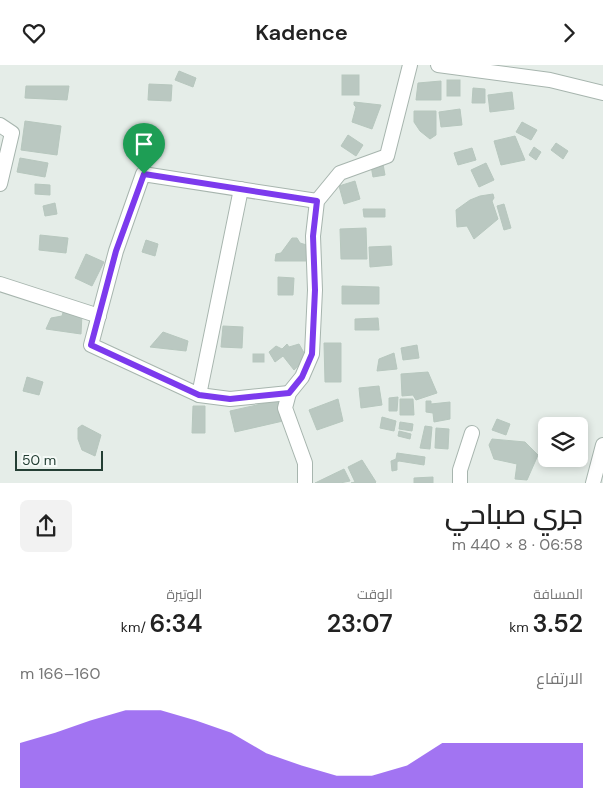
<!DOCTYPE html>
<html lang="ar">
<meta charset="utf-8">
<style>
body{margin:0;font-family:"DM Sans",Cairo,sans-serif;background:#f2f2f2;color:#222;direction:rtl;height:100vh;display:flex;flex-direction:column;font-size:19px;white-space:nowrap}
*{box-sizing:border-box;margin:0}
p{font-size:16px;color:#767676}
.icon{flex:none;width:28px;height:28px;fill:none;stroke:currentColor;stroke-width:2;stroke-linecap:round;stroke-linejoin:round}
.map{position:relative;height:418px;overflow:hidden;direction:ltr}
.details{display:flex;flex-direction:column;background:#fff;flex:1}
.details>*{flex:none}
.tools{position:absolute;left:538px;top:352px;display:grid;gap:10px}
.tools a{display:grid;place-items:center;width:50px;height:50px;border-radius:8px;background:#fff;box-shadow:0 2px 8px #0003;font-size:25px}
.scale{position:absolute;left:15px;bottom:12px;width:88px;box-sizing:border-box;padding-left:5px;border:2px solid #243f34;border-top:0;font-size:14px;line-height:18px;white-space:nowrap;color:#243f34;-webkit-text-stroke:4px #f5faf7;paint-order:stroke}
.pin{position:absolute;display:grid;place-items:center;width:42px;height:42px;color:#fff;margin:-51px -21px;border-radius:50% 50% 50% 0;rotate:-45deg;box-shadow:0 0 5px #0007}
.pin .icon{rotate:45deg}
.round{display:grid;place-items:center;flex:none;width:52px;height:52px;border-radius:8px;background:#f2f2f2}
.summary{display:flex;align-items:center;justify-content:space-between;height:85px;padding:0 20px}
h1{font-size:28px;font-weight:600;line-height:38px}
.stats{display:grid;grid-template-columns:repeat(3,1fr);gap:8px;height:85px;padding:5px 20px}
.stats div{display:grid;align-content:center}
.stats b{font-size:25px;font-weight:600}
.stats small{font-size:14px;font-weight:400}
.stats p{font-size:14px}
.chart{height:140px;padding:10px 20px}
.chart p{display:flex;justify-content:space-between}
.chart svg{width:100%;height:90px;margin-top:5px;fill:#7c3aed;opacity:.7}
header{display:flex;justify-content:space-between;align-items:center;height:65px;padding:0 20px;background:#fff;font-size:22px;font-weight:600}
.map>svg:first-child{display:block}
</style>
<header><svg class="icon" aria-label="forward" viewBox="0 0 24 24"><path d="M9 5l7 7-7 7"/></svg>Kadence<svg class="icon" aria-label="heart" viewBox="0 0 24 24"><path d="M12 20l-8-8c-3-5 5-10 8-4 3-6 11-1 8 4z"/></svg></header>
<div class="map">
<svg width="603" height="418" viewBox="0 0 603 418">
<rect width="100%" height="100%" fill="#e5ede8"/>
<g fill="#bac8c1" stroke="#b7c7be">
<path d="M 179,6 L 196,13 L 193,22 L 175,15 Z"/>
<rect x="342" y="10" width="17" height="20"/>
<rect x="447" y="15" width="13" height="16"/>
<path d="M 441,16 L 441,35 L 416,35 L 418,18 Z"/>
<path d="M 149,19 L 172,20 L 171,36 L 148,35 Z"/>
<path d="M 26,21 L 69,21 L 67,35 L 25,33 Z"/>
<path d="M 473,23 L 485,24 L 485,38 L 472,38 Z"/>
<path d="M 512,27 L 514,44 L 490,47 L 488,30 Z"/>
<path d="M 354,37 L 381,40 L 372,64 L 352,57 L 356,42 L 354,40 Z"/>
<path d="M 460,44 L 462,60 L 441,62 L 439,47 Z"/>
<path d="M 414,46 L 436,46 L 436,70 L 430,74 L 420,66 L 414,57 Z"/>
<path d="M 25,56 L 61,61 L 57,90 L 21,85 Z"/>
<path d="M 522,57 L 537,65 L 531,75 L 516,67 Z"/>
<path d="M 348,70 L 363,80 L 356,91 L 341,81 Z"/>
<path d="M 515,71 L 525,95 L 501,100 L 494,76 Z"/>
<path d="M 556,78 L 568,86 L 563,94 L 551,85 Z"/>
<path d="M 534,82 L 541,87 L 536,95 L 529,90 Z"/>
<path d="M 472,83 L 476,95 L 458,100 L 454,88 Z"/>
<path d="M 20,93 L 48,98 L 45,112 L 17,107 Z"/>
<path d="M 486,98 L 494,115 L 479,122 L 471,105 Z"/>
<path d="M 383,99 L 385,110 L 373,112 L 371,101 Z"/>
<path d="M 355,116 L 360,134 L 344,139 L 339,121 Z"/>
<path d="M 35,119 L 50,120 L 50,130 L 35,129 Z"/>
<path d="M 493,129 L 494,133 L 492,136 L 498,154 L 474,174 L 467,161 L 457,162 L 456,145 L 470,135 L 480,131 Z"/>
<path d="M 55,138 L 57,149 L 45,151 L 43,141 Z"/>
<path d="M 504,139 L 511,163 L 504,165 L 497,141 Z"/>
<path d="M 363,144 L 385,144 L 385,152 L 364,152 Z"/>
<path d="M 366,163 L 367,194 L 341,194 L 340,164 Z"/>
<path d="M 40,170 L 68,173 L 66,188 L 39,185 Z"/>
<path d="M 292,173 L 297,173 L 300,178 L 310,181 L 309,196 L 275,196 L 276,189 L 281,188 Z"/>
<path d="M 146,175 L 158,179 L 155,191 L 142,187 Z"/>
<path d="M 391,181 L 392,200 L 370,202 L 369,182 Z"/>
<path d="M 86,189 L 104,197 L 92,221 L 75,213 Z"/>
<path d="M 278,212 L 294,213 L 293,230 L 278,230 Z"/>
<path d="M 342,221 L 379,222 L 379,239 L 342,239 Z"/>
<path d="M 64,244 L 82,249 L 81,269 L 46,264 L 51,253 L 62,251 Z"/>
<path d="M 378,253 L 379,265 L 355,265 L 355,254 Z"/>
<path d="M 223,261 L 243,262 L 242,283 L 221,282 Z"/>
<path d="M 163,267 L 188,276 L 186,286 L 150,282 Z"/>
<path d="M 324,278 L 341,278 L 341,317 L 325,317 Z"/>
<path d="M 287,279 L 289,282 L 299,279 L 307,293 L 294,305 L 283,291 L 275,297 L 269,287 L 276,281 L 282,284 Z"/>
<path d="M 417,280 L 419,293 L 403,295 L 401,283 Z"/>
<path d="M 394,288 L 397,304 L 377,306 L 379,294 Z"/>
<rect x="253" y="289" width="11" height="8"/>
<path d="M 428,307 L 437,328 L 416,335 L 413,330 L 402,331 L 401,309 Z"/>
<path d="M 27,312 L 43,317 L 39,330 L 23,326 Z"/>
<path d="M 379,321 L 382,340 L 361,343 L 359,323 Z"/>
<path d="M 398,332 L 397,346 L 389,346 L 389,333 Z"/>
<path d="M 338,334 L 343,356 L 317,365 L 309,345 Z"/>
<path d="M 400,334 L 413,334 L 414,350 L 400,350 Z"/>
<path d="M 279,335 L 283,356 L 235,367 L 230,346 Z"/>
<path d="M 426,336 L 431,336 L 431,339 L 450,337 L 450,354 L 434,357 L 433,348 L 426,347 Z"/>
<path d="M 193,341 L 205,341 L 205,368 L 192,368 Z"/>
<path d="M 382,352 L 396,356 L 394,366 L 380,363 Z"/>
<path d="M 497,354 L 510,359 L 506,370 L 492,365 Z"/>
<path d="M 400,357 L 413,359 L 412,366 L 399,364 Z"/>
<path d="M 82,360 L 101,370 L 95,391 L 82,385 L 78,374 L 78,363 Z"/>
<path d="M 425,361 L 432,362 L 430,384 L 420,383 Z"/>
<path d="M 436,363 L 449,364 L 448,384 L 435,383 Z"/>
<path d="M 399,366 L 411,369 L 410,374 L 398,371 Z"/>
<path d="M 492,374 L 525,377 L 538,390 L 527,415 L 515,414 L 517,399 L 494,394 L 489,380 Z"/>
<path d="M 397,388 L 425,392 L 424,400 L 399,396 L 397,397 L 397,405 L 392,406 L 391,396 L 396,394 Z"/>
<path d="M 362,395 L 376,417 L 375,418 L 351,418 L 355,417 L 348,402 Z"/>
<path d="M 344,404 L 350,416 L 340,418 L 315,418 Z"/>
<path d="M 433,412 L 433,418 L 414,418 L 414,413 Z"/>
</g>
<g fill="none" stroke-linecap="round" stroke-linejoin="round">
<defs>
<g id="street">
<path d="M 438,0 L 550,15 L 603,28"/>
<path d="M 0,60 L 12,68 L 0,119"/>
<path d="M 0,219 L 99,251"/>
<path d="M 289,328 L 230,334 L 199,330 L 91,280 L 116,186 L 143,109 L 317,136"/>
<path d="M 199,330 L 241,124"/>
<path d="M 305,418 L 305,398 L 285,343 L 289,328 L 302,312 L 312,289 L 315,225 L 313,171 L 317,136 L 340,108 L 387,91 L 410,0"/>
<path d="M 460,418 L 460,405 L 472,368"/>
<path d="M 593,418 L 603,380"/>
</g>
</defs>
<use href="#street" stroke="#a7b5ae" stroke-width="16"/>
<use href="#street" stroke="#fff" stroke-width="14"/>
</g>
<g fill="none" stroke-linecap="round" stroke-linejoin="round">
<defs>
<path id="route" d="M 144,109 L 317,136 L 313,171 L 315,225 L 312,289 L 302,312 L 289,328 L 230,334 L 199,330 L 91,280 L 116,186 Z"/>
</defs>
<use href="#route" stroke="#fff" stroke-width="10"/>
<use href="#route" stroke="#7c3aed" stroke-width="6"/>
</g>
</svg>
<div class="tools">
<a><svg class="icon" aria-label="layers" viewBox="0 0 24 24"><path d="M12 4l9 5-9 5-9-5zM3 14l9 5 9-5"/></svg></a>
</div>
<div class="scale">50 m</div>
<div class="pin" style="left:144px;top:109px;background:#1e9e55"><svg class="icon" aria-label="arrive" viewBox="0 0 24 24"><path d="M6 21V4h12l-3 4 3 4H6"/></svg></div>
</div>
<section class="details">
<div class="summary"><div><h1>جري صباحي</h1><p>06:58 · 8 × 440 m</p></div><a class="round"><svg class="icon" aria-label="share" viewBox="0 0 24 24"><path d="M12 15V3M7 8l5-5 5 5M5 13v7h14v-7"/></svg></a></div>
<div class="stats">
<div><p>المسافة</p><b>3.52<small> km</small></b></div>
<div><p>الوقت</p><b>23:07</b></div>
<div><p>الوتيرة</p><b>6:34<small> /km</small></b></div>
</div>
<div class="chart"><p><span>الارتفاع</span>160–166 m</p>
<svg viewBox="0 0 160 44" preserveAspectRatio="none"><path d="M0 44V22L10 17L20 11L30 6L40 6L50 11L60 17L70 27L80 33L90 38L100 38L110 33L120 22L130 22L140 22L150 22L160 22V44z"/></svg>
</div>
</section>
